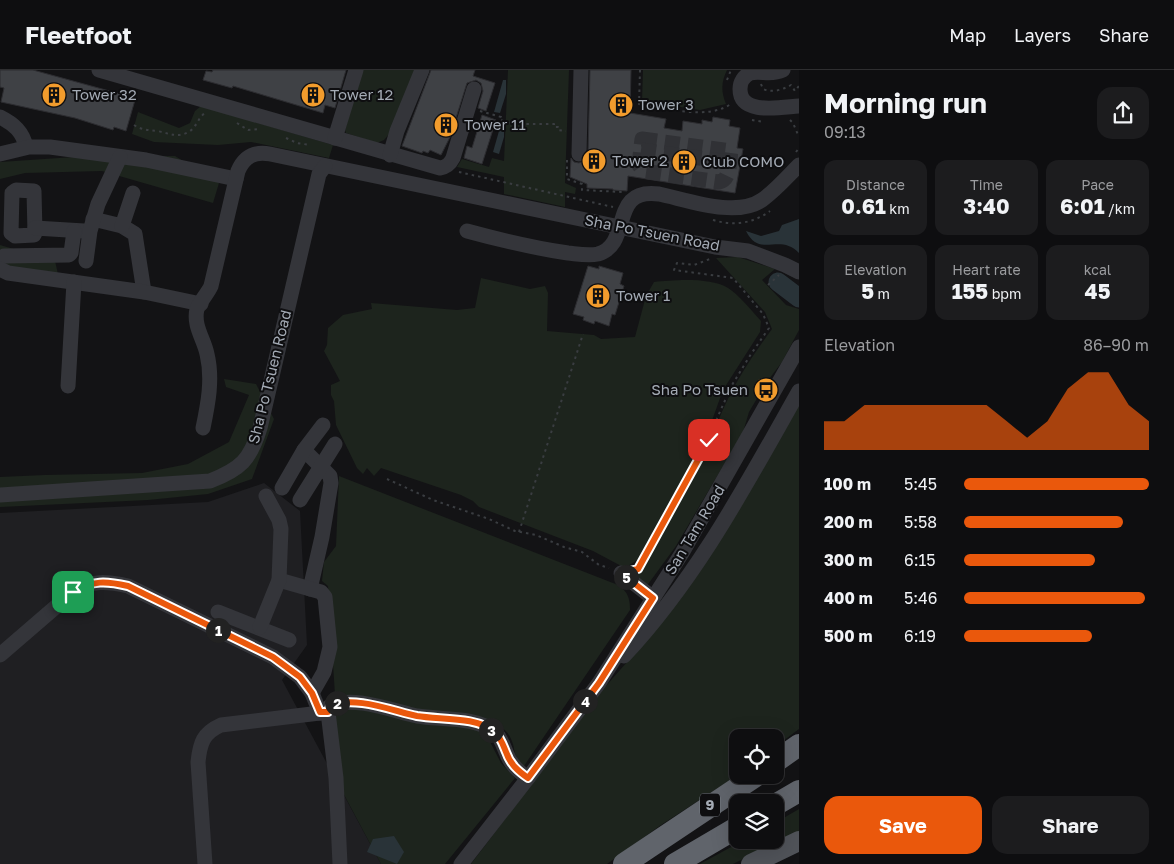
<!DOCTYPE html>
<meta charset="utf-8">
<style>
body{margin:0;font-family:"Golos Text",sans-serif;background:#1c1c1e;color:#f1f3f6;height:100vh;display:flex;flex-direction:column;font-size:19px;white-space:nowrap}
*{box-sizing:border-box;margin:0}
p{font-size:16px;color:#9b9c9f}
.icon{flex:none;width:28px;height:28px;fill:none;stroke:currentColor;stroke-width:2;stroke-linecap:round;stroke-linejoin:round}
.map{position:relative;flex:1;overflow:hidden}
.details{display:flex;flex-direction:column;background:#0e0e10;width:375px}
.details>*{flex:none}
.tools{position:absolute;left:729px;top:659px;display:grid;gap:10px}
.tools a{display:grid;place-items:center;width:55px;height:55px;border-radius:10px;background:#0e0e10;box-shadow:0 5px 20px #0002,0 0 0 1px #2e2e30;font-size:25px}
.pin{position:absolute;display:grid;place-items:center;width:42px;height:42px;color:#fff;margin:-21px;border-radius:10px;box-shadow:0 2px 8px #0006}
.km{position:absolute;width:25px;height:25px;margin:-12px;border-radius:50%;background:#222;color:#fff;font-size:14px;line-height:25px;text-align:center}
.round{display:grid;place-items:center;flex:none;width:52px;height:52px;border-radius:15px;background:#1c1c1e}
.summary{display:flex;align-items:center;justify-content:space-between;height:85px;padding:0 25px}
h1{font-size:28px;font-weight:700;line-height:38px}
.figures{display:grid;grid-template-columns:repeat(3,1fr);gap:8px;height:85px;padding:5px 25px}
.figures div{display:grid;align-content:center;border-radius:12px;background:#1c1c1e;text-align:center}
.figures b{font-size:21px;font-weight:700}
.figures small{font-size:14px;font-weight:400}
.figures p{font-size:14px}
.chart{height:140px;padding:10px 25px}
.chart p{display:flex;justify-content:space-between}
.chart svg{width:100%;height:90px;margin-top:5px;fill:#ea580c;opacity:.7}
.cta{display:flex;gap:10px;margin-top:auto;padding:10px 25px}
.cta a{flex:1;height:58px;border-radius:15px;background:#ea580c;color:#fff;font-size:20px;font-weight:700;line-height:58px;text-align:center}
.cta a+a{background:#1c1c1e;color:#f1f3f6}
ul{padding:0 25px;list-style:none;font-size:16px}
li{display:grid;grid-template-columns:80px 60px 1fr;align-items:center;height:38px}
li i{height:12px;border-radius:6px;background:#ea580c}
header{display:flex;align-items:center;gap:30px;box-sizing:border-box;height:70px;padding:0 25px;background:#0e0e10;border-bottom:1px solid #2e2e30}
header strong{font-size:24px}
nav{display:flex;gap:28px;margin-inline-start:auto;font-size:18px}
main{display:flex;flex:1;min-height:0}
.map>svg:first-child{display:block}
</style>
<header>
<strong>Fleetfoot</strong>
<nav><a>Map</a><a>Layers</a><a>Share</a></nav>
</header>
<main>
<div class="map">
<svg width="799" height="794" viewBox="0 0 799 794">
<rect width="100%" height="100%" fill="#131315"/>
<path fill="#1f1f22" d="M 264,413 L 300,441 L 307,575 L 282,610 L 381,794 L 0,794 L 0,443 L 208,432 Z"/>
<g fill="#1d241d">
<path d="M 362,0 L 416,0 L 389,64 L 384,70 L 377,73 L 346,63 L 345,60 Z"/>
<path d="M 508,0 L 569,0 L 565,113 L 576,118 L 575,124 L 565,122 L 565,137 L 504,124 L 504,107 L 457,97 L 462,89 L 489,97 L 492,88 L 504,91 Z"/>
<path d="M 643,0 L 727,0 C 721,12 721,22 726,34 L 700,40 L 642,31 Z"/>
<path d="M 201,36 L 333,75 L 329,88 L 251,72 L 218,75 L 154,72 L 132,64 L 138,42 L 179,58 L 190,53 L 195,41 Z"/>
<path d="M 175,86 L 219,113 L 213,133 L 102,101 L 25,103 L 0,109 L 0,92 L 74,87 Z"/>
<path d="M 0,175 L 55,191 L 60,213 L 0,202 Z"/>
<path d="M 738,187 L 775,199 L 762,210 L 786,235 L 799,239 L 799,260 L 782,292 L 766,313 L 749,342 L 743,362 L 676,476 L 646,517 L 634,506 L 641,500 L 711,371 C 726,326 745,296 772,259 L 765,242 L 716,188 Z"/>
<path d="M 481,208 L 530,219 L 545,216 L 548,223 L 547,261 L 594,265 L 601,269 L 635,267 L 646,226 L 654,212 C 674,210 710,207 728,218 C 738,224 752,241 761,251 L 760,262 L 723,320 L 706,367 L 640,488 L 625,498 L 593,481 L 479,437 L 473,431 L 461,425 L 381,398 L 374,406 L 367,398 L 363,404 L 357,398 L 336,355 L 334,331 L 331,325 L 331,315 L 340,311 L 324,281 L 327,275 L 328,258 L 343,245 L 372,239 L 371,233 L 457,240 L 475,238 Z"/>
<path d="M 224,309 L 256,314 L 274,349 L 252,409 L 208,424 L 148,430 L 0,437 L 0,407 L 45,405 L 142,403 L 188,394 L 229,372 L 249,325 L 226,317 Z"/>
<path d="M 799,335 L 799,659 L 775,677 L 775,668 L 738,668 L 738,705 L 661,755 L 607,794 L 471,794 L 605,617 L 650,566 Z"/>
<path d="M 339,406 L 618,515 C 628,522 630,528 630,540 L 524,696 C 511,684 517,680 510,667 C 505,656 492,653 482,650 L 341,629 L 335,625 L 328,516 L 322,511 L 324,492 L 336,476 Z"/>
<path d="M 342,637 L 471,656 L 486,664 L 501,693 L 515,708 L 445,794 L 381,794 L 341,719 L 335,645 Z"/>
<path d="M 799,739 L 799,761 L 733,794 L 700,794 L 744,770 L 775,770 L 775,753 Z"/>
</g>
<g fill="#293338">
<path d="M 503,10 L 506,10 L 506,24 L 500,43 L 494,42 Z"/>
<path d="M 501,54 L 504,55 L 504,67 L 499,84 L 493,82 Z"/>
<path d="M 799,149 L 799,183 C 779,162 760,189 746,161 L 761,166 L 779,161 L 782,155 Z"/>
<path d="M 394,766 L 404,782 L 397,794 L 367,782 L 373,769 Z"/>
</g>
<g fill="none" stroke-linecap="round" stroke-linejoin="round">
<path stroke="#293338" stroke-width="19" d="M 778,212 L 799,228"/>
</g>
<g fill="#3f4145" stroke="#2d2d31">
<path d="M 0,0 L 33,0 L 124,25 L 123,27 L 135,30 L 126,61 L 114,57 L 113,60 L 75,48 L 1,32 L 4,18 L 0,17 Z"/>
<path d="M 213,0 L 346,0 L 335,38 L 325,35 L 323,43 L 233,16 L 232,18 L 203,10 L 206,1 L 212,2 Z"/>
<path d="M 431,0 L 475,0 L 473,6 L 495,13 L 486,41 L 478,38 L 483,21 L 481,13 L 476,10 L 467,13 L 450,67 L 441,85 L 430,80 L 428,83 L 423,81 L 422,83 L 402,76 Z"/>
<path d="M 590,0 L 631,0 L 630,43 L 666,49 L 664,58 L 682,61 L 683,51 L 702,54 L 702,50 L 712,52 L 713,47 L 730,50 L 729,56 L 740,58 L 737,78 L 743,79 L 735,123 L 628,106 L 627,121 L 613,120 L 613,119 L 587,118 L 587,114 L 570,107 L 571,88 L 574,92 L 579,93 L 587,89 L 588,85 Z"/>
<path d="M 482,45 L 496,50 L 482,94 L 464,88 L 467,76 L 472,78 Z"/>
<path d="M 588,196 L 599,199 L 599,196 L 623,203 L 620,214 L 624,216 L 615,245 L 612,244 L 609,256 L 595,251 L 594,254 L 583,250 L 584,247 L 573,244 Z"/>
</g>
<g fill="none" stroke-linecap="round" stroke-linejoin="round">
<g stroke="#303135" stroke-width="15" stroke-dasharray="15 8" stroke-linecap="butt">
<path d="M 642,69 L 731,81 C 729,92 731,110 719,112 L 643,101 L 639,95 Z"/>
<path d="M 641,80 L 729,92"/>
</g>
<g stroke="#3a3d41" stroke-width="2" stroke-dasharray="2.5 4" stroke-linecap="butt">
<path d="M 640,0 L 639,34 C 665,38 709,51 732,33"/>
<path d="M 727,10 L 731,0"/>
<path d="M 761,14 L 763,19 C 772,23 782,20 791,15 L 795,21 L 799,16"/>
<path d="M 480,41 L 501,47 L 500,50 L 513,54 L 554,54 L 554,57 L 558,57 L 558,60 L 566,61"/>
<path d="M 752,50 L 764,52"/>
<path d="M 790,50 L 793,53 L 799,67"/>
<path d="M 237,53 L 248,60 L 259,59"/>
<path d="M 134,55 C 142,60 148,60 157,61 C 169,63 178,69 190,61 C 197,56 198,48 205,43"/>
<path d="M 286,68 L 297,73 L 310,75"/>
<path d="M 796,82 L 799,78"/>
<path d="M 567,90 L 567,109 L 582,114 L 582,120 L 622,122"/>
<path d="M 459,102 L 613,137"/>
<path d="M 713,150 C 733,156 752,154 770,141"/>
<path d="M 768,215 L 779,205"/>
<path d="M 387,409 L 433,430 L 489,449 L 515,461 L 536,465 L 564,477 L 582,482 L 599,495 L 609,498"/>
<path d="M 519,462 L 583,264"/>
<path d="M 637,499 L 673,439 L 709,370 L 718,346 L 732,315 L 751,284 L 769,258 L 763,244 L 733,208 L 674,200 L 677,193 L 694,195 L 710,189"/>
</g>
<g stroke="#34353a" stroke-width="15">
<path d="M 99,0 L 440,98 C 447,97 450,94 453,88 L 474,19"/>
<path d="M 783,0 C 770,6 761,0 750,3 C 744,6 740,12 740,19 C 740,46 782,37 799,36"/>
<path d="M 0,47 C 14,54 23,62 26,77"/>
<path d="M 335,68 L 356,0"/>
<path d="M 0,84 L 29,77 L 50,77 L 146,90 L 236,109"/>
<path d="M 579,84 L 581,0"/>
<path d="M 390,85 L 397,61 L 422,0"/>
<path d="M 16,120 L 34,121 L 35,163 L 34,165 L 15,166 L 11,163 L 12,123 Z"/>
<path d="M 93,149 L 122,156 L 135,164 L 144,222"/>
<path d="M 122,156 L 133,123"/>
<path d="M 35,158 L 84,161"/>
<path d="M 467,161 C 500,170 533,178 568,183 C 578,184 588,186 598,184 C 633,174 608,117 659,124 C 688,130 736,148 762,130 C 776,120 787,107 799,95"/>
<path d="M 4,186 L 69,185 L 71,183 L 74,161"/>
<path d="M 86,191 L 90,161 L 98,134 L 120,87"/>
<path d="M 0,199 L 8,203 L 144,222 L 201,234"/>
<path d="M 68,316 L 74,212"/>
<path d="M 203,358 C 208,334 213,309 207,284 C 204,269 193,256 197,239 C 199,233 208,223 211,216 L 238,101 C 244,87 254,81 270,84 L 715,177 L 748,181 L 785,195 L 799,202"/>
<path d="M 304,380 L 330,406 L 331,413 L 322,467 L 310,519"/>
<path d="M 282,418 L 304,380 L 323,355"/>
<path d="M 0,425 L 210,411 C 241,399 250,390 260,358 L 319,104 L 325,96"/>
<path d="M 300,430 L 335,374"/>
<path d="M 621,503 L 653,528"/>
<path d="M 279,510 L 321,522 L 325,527 L 330,577 L 324,602 L 312,623"/>
<path d="M 218,542 L 289,570"/>
<path d="M 260,557 L 279,510 L 281,459 L 279,450 L 266,426"/>
<path d="M 0,585 L 73,522 C 93,510 106,511 128,516 L 273,587 L 300,607 L 312,623 L 320,643"/>
<path d="M 624,586 C 697,508 747,413 799,321"/>
<path d="M 205,794 L 198,692 C 200,673 203,663 221,655 L 328,642"/>
<path d="M 340,794 L 336,708 L 328,642 L 330,636 C 354,625 393,641 417,646 C 440,650 476,646 495,662 C 501,668 503,675 506,682 C 510,694 518,701 528,708"/>
<path d="M 461,794 L 528,708 L 599,613 L 682,483 L 799,277"/>
</g>
<path stroke="#505359" stroke-width="20" d="M 751,794 L 799,771"/>
<g stroke="#60646b" stroke-width="22">
<path d="M 775,692 L 799,675"/>
<path d="M 775,735 L 799,721"/>
<path d="M 624,794 L 757,705"/>
<path d="M 675,794 L 738,757"/>
</g>
</g>
<g fill="none" stroke-linecap="round" stroke-linejoin="round">
<defs>
<path id="route" d="M 73,522 C 93,510 106,511 128,516 L 273,587 L 300,607 L 312,623 L 320,642 L 328,642 L 330,636 C 354,625 393,641 417,646 C 440,650 476,646 495,662 C 501,668 503,675 506,682 C 510,694 518,701 528,708 L 599,613 L 653,528 L 621,503 L 638,499 L 709,370"/>
</defs>
<use href="#route" stroke="#fff" stroke-width="10"/>
<use href="#route" stroke="#ea580c" stroke-width="6"/>
</g>
<defs>
<symbol id="building-disc" viewBox="-11 -11 22 22"><circle r="9.5" fill="#f29c2d" stroke="#0e0e10"/><path d="M-4-6H4V6H1V3H-1V6H-4ZM-2.5-4.3h1.7v1.8h-1.7ZM.8-4.3h1.7v1.8H.8ZM-2.5-1h1.7V.8h-1.7ZM.8-1h1.7V.8H.8Z" fill="#111"/></symbol>
<symbol id="bus-disc" viewBox="-11 -11 22 22"><circle r="9.5" fill="#f29c2d" stroke="#0e0e10"/><path d="M-5-6H5V4H4V6H2V4H-2V6H-4V4H-5ZM-3.5-4V0h7V-4ZM-3.5 1.2v1.5H-2V1.2ZM2 1.2v1.5H3.5V1.2Z" fill="#111"/></symbol>
</defs>
<g fill-rule="evenodd">
<use href="#building-disc" x="40" y="11" width="28" height="28"/>
<use href="#building-disc" x="299" y="11" width="28" height="28"/>
<use href="#building-disc" x="607" y="21" width="28" height="28"/>
<use href="#building-disc" x="432" y="41" width="28" height="28"/>
<use href="#building-disc" x="580" y="77" width="28" height="28"/>
<use href="#building-disc" x="670" y="78" width="28" height="28"/>
<use href="#building-disc" x="584" y="212" width="28" height="28"/>
<use href="#bus-disc" x="752" y="306" width="28" height="28"/>
</g>
<g text-anchor="middle" stroke-width="4" stroke-linejoin="round" paint-order="stroke">
<rect fill="#0e0e10" stroke="#777c84" stroke-width="1" x="700" y="723.5" width="20" height="23" rx="4"/>
<g font-size="14" font-weight="bold" fill="#a4abb5">
<text x="710" y="740">9</text>
</g>
<g font-size="15" fill="#a4abb5" stroke="#0e0e10" text-anchor="start">
<text x="72" y="30">Tower 32</text>
<text x="330" y="30">Tower 12</text>
<text x="638" y="40">Tower 3</text>
<text x="464" y="60">Tower 11</text>
<text x="612" y="96">Tower 2</text>
<text x="702" y="97">Club COMO</text>
<text x="616" y="231">Tower 1</text>
<text x="748" y="325" text-anchor="end">Sha Po Tsuen</text>
</g>
<g font-size="15" fill="#a4abb5" stroke="#0e0e10">
<text transform="translate(652 163) rotate(11)" y="5">Sha Po Tsuen Road</text>
<text transform="translate(270 307) rotate(-76)" y="5">Sha Po Tsuen Road</text>
<text transform="translate(695 460) rotate(-59)" y="5">San Tam Road</text>
</g>
</g>
</svg>
<div class="tools">
<a><svg class="icon" aria-label="locate" viewBox="0 0 24 24"><circle cx="12" cy="12" r="6"/><path d="M12 2v4M12 18v4M2 12h4M18 12h4"/></svg></a>
<a><svg class="icon" aria-label="layers" viewBox="0 0 24 24"><path d="M12 4l9 5-9 5-9-5zM3 14l9 5 9-5"/></svg></a>
</div>
<div class="pin" style="left:73px;top:522px;background:#1e9e55"><svg class="icon" aria-label="arrive" viewBox="0 0 24 24"><path d="M6 21V4h12l-3 4 3 4H6"/></svg></div>
<div class="pin" style="left:709px;top:370px;background:#d93025"><svg class="icon" aria-label="check" viewBox="0 0 24 24"><path d="M5 12l5 5 9-10"/></svg></div>
<b class="km" style="left:218px;top:560px">1</b>
<b class="km" style="left:337px;top:633px">2</b>
<b class="km" style="left:491px;top:660px">3</b>
<b class="km" style="left:585px;top:631px">4</b>
<b class="km" style="left:626px;top:507px">5</b>
</div>
<section class="details">
<div class="summary"><div><h1>Morning run</h1><p>09:13</p></div><a class="round"><svg class="icon" aria-label="share" viewBox="0 0 24 24"><path d="M12 15V3M7 8l5-5 5 5M5 13v7h14v-7"/></svg></a></div>
<div class="figures">
<div><p>Distance</p><b>0.61<small> km</small></b></div>
<div><p>Time</p><b>3:40</b></div>
<div><p>Pace</p><b>6:01<small> /km</small></b></div>
</div>
<div class="figures">
<div><p>Elevation</p><b>5<small> m</small></b></div>
<div><p>Heart rate</p><b>155<small> bpm</small></b></div>
<div><p>kcal</p><b>45</b></div>
</div>
<div class="chart"><p><span>Elevation</span>86–90 m</p>
<svg viewBox="0 0 160 44" preserveAspectRatio="none"><path d="M0 44V30L10 30L20 22L30 22L40 22L50 22L60 22L70 22L80 22L90 30L100 38L110 30L120 14L130 6L140 6L150 22L160 30V44z"/></svg>
</div>
<ul>
<li><b>100 m</b>5:45<i style="width:100%"></i></li>
<li><b>200 m</b>5:58<i style="width:86%"></i></li>
<li><b>300 m</b>6:15<i style="width:71%"></i></li>
<li><b>400 m</b>5:46<i style="width:98%"></i></li>
<li><b>500 m</b>6:19<i style="width:69%"></i></li>
</ul>
<div class="cta"><a>Save</a><a>Share</a></div>
</section>
</main>
